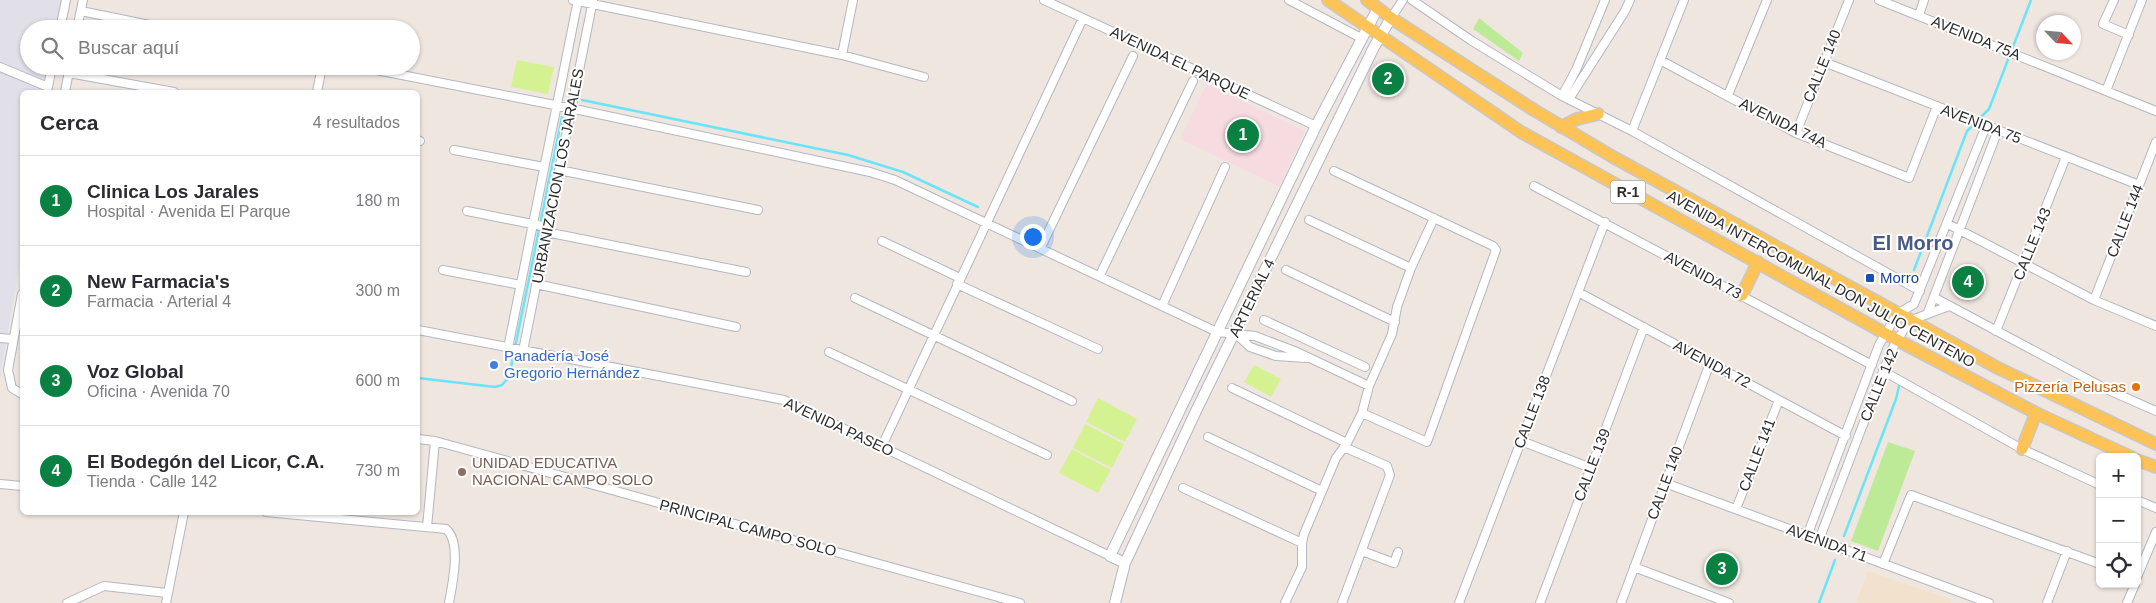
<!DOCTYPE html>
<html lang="es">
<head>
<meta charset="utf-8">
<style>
  body { margin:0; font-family:Arial,sans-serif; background:#f2f2f3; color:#2b2b33 }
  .controls { position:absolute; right:15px; bottom:15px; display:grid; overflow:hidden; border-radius:8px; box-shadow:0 1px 4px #0004 }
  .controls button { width:45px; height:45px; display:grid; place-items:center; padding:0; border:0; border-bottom:1px solid #e1e1e2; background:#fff; color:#2b2b33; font:25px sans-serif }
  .compass { position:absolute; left:2036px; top:15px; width:45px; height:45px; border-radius:50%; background:#fff; box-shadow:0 1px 4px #0004; rotate:116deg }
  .you { position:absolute; left:1032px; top:236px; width:18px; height:18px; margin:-12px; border:4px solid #fff; border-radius:50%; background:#1a73e8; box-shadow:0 0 0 8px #1a73e833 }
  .badge { display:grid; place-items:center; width:32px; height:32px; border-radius:50%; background:#0b8043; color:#fff; font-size:16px; font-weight:700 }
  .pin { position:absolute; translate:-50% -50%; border:2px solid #fff; box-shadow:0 1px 5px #0006 }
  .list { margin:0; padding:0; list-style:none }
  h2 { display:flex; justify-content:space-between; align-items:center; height:65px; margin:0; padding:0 20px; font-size:21px }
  h2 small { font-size:16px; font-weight:400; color:#7c7c81 }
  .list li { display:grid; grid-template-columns:32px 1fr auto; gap:15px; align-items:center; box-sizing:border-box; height:90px; padding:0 20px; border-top:1px solid #e1e1e2 }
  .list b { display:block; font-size:19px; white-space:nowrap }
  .list p { margin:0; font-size:16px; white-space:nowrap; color:#7c7c81 }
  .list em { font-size:16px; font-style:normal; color:#7c7c81 }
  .icon { flex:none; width:28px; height:28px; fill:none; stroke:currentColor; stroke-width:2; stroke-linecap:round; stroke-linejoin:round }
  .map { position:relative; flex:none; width:2156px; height:603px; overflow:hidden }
  .search { position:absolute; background:#fff; box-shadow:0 1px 4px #0004; left:20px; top:20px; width:400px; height:55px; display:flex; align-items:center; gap:12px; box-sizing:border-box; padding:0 18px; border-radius:28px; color:#7c7c81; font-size:19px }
  .panel { position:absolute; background:#fff; box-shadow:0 1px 4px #0004; left:20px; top:90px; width:400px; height:425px; border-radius:8px }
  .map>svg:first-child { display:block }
</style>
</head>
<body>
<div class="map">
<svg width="2156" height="603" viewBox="0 0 2156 603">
  <rect width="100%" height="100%" fill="#efe6df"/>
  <path fill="#e1dfe8" d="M 0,0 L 67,0 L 62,29 L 29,29 L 29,66 L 55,66 L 51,92 L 22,92 L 22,250 L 0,377 Z"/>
  <path fill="#f2e2cd" d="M 1868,571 L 1952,600 L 1951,603 L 1856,603 Z"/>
  <path fill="#f6dce0" d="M 1207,84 L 1305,131 L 1279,186 L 1180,139 Z"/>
  <path fill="#bdea97" d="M 1479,18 L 1523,53 L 1519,61 L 1473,29 Z
    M 1888,442 L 1915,451 L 1878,551 L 1851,541 Z"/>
  <path fill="#d5f292" d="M 517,60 L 554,67 L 548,94 L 511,87 Z
    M 1254,365 L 1281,379 L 1271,397 L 1244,382 Z
    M 1098,398 L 1137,419 L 1125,442 L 1086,422 Z
    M 1085,424 L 1124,444 L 1112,468 L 1073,448 Z
    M 1072,449 L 1111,470 L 1098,493 L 1059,473 Z"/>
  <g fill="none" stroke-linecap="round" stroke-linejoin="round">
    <path stroke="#6ae4f9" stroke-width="2.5" d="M 582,100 L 848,155 L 903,172 L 978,207
      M 1914,270 L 1967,131 L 1989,109 L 2031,0
      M 418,378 L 495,387 L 502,385 L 509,377 L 562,117
      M 1844,536 L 1896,399 L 1899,386
      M 1819,603 L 1835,560"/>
    <defs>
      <path id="street" d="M 573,0 L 842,55 L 924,77
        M 1044,0 L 1316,126
        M 1289,0 L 1361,38
        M 1412,0 L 1472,41 L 1562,96 L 1632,131 L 1920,291
        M 1879,0 L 2156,111
        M 2114,0 L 2103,24 L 2129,35
        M 81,11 L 169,29
        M 1919,15 L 1924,0
        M 1391,18 L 1403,0
        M 60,29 L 66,0
        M 77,29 L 83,0
        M 842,55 L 853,0
        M 1660,60 L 1796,133 L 1909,178 L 1937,106
        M 1824,62 L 2139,185
        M 356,66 L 570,108 L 870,172 L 895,180 L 1217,332 L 1255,336 L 1297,352 L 1369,386
        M 0,67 L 48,87 L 52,66
        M 69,73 L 174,92
        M 2106,91 L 2142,0
        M 65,92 L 70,66
        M 317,92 L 322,66
        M 1728,95 L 1767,0
        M 1562,96 L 1576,70 L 1605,0
        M 1569,99 L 1625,11 L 1630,0
        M 1632,131 L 1684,0
        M 1796,133 L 1849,0
        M 418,140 L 420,141
        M 454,150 L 544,167
        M 559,170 L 758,210
        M 1334,171 L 1493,246 L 1496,250 L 1427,442 L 1362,413
        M 1534,186 L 1872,365
        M 467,211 L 547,227
        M 1309,220 L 1411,268
        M 1948,224 L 2094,300 L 2156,326
        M 546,232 L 746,272
        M 882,241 L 960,278
        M 1041,247 L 1133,56
        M 443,270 L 521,285
        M 1286,270 L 1395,322
        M 1100,275 L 1193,81
        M 536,284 L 736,327
        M 957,284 L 1098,349
        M 1578,292 L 1846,436
        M 22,294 L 8,370 L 12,388 L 22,394
        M 855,298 L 1072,401
        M 1935,298 L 2104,388 L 2156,411
        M 2094,300 L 2156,142
        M 1162,306 L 1225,167
        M 1928,312 L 1998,130
        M 1264,320 L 1365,367
        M 418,330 L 784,400 L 1110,556
        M 1996,331 L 2066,157
        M 1235,333 L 1250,347 L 1276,356 L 1306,358
        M 0,338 L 12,339
        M 508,348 L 578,0
        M 523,351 L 593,0
        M 829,352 L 1047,455
        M 1883,371 L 2022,449 L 2100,485
        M 1232,388 L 1347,443
        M 1208,437 L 1322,491
        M 418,439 L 435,441 L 1020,603
        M 1521,441 L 1591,468
        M 882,446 L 1083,18
        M 1665,483 L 1989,603
        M 0,484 L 22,486
        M 1183,488 L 1302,543
        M 2137,500 L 2156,508
        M 1736,509 L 1779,400
        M 266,512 L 446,529 C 462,542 452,586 449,603
        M 427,527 L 435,441
        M 1807,536 L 1879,345 L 1897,314 L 1914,304 L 1986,126
        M 1819,540 L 1891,351 L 1909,321 L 1949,306
        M 1362,551 L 1394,563 L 1398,552
        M 1883,564 L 1911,495 L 2100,564
        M 1634,567 L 1729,603
        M 2137,577 L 2156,532
        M 67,603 L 104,586 L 167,593
        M 166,603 L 184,512
        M 1285,603 L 1302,567 L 1302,543 L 1304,534 L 1336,458 L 1347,443 L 1362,413 L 1369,386 L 1392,334 L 1397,307 L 1411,268 L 1434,218
        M 1342,603 L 1390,475 L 1387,466 L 1344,447
        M 1459,603 L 1605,222
        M 1540,603 L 1644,327
        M 1621,603 L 1710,363
        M 2047,603 L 2067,551
        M 2127,603 L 2135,584"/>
      <path id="secondary" d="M 1125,563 L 1110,556 L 1316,126 L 1378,8
        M 1115,603 L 1125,563 L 1196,411 L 1374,47 L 1391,18"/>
      <path id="primary" d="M 1328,0 L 1521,132 L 1897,340 L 2036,413 L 2131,457
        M 1367,0 L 1391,18 L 1534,110 L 1613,157 L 1998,368 L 2156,444
        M 1561,127 L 1577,119 L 1598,114
        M 1742,295 L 1758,262
        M 2022,449 L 2036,413
        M 2137,460 L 2156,467"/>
    </defs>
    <use href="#street" stroke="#b3b7c2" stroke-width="10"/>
    <use href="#secondary" stroke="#b3b7c2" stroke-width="12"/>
    <use href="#primary" stroke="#c8c8c8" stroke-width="14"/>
    <use href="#street" stroke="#fff" stroke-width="8"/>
    <use href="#secondary" stroke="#fff" stroke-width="10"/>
    <use href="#primary" stroke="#fdc356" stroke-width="11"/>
  </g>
  <rect fill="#1a4fb4" stroke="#fff" stroke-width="2" x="1865" y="273" width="10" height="10" rx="2.5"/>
  <circle fill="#3f7fe0" stroke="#fff" stroke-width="2" cx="494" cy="365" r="5"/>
  <circle fill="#e8710a" stroke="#fff" stroke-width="2" cx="2136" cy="387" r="5"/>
  <circle fill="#8d6e63" stroke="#fff" stroke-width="2" cx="462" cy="472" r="5"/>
  <g text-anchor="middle" stroke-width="4" stroke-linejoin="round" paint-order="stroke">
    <rect fill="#fff" stroke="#6c6c6c" stroke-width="1" x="1610.5" y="180.5" width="35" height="23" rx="4"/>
    <g font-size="14" font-weight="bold" fill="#2d2d2d">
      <text x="1628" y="197">R-1</text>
    </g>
    <g font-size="15" fill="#2d2d2d" stroke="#fff">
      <text transform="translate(1976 38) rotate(22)" y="5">AVENIDA 75A</text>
      <text transform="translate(1180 63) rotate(25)" y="5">AVENIDA EL PARQUE</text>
      <text transform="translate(1822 66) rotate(-68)" y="5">CALLE 140</text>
      <text transform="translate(1783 123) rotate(26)" y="5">AVENIDA 74A</text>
      <text transform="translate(1981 124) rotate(21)" y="5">AVENIDA 75</text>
      <text transform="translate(558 176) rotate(-79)" y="5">URBANIZACION LOS JARALES</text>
      <text transform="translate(2125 221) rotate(-69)" y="5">CALLE 144</text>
      <text transform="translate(2032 244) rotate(-68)" y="5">CALLE 143</text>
      <text transform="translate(1703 275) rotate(28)" y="5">AVENIDA 73</text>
      <text transform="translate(1821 279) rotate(29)" y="5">AVENIDA INTERCOMUNAL DON JULIO CENTENO</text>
      <text transform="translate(1252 298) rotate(-64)" y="5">ARTERIAL 4</text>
      <text transform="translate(1712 364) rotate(28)" y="5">AVENIDA 72</text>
      <text transform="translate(1879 385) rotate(-68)" y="5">CALLE 142</text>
      <text transform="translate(1532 412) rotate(-69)" y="5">CALLE 138</text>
      <text transform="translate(839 427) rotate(25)" y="5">AVENIDA PASEO</text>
      <text transform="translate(1757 455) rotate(-69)" y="5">CALLE 141</text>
      <text transform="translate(1592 465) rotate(-69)" y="5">CALLE 139</text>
      <text transform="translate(1665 483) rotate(-70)" y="5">CALLE 140</text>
      <text transform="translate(748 528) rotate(15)" y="5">PRINCIPAL CAMPO SOLO</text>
      <text transform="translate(1827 543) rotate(20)" y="5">AVENIDA 71</text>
    </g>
    <g font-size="15" fill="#164399" stroke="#fff" text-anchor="start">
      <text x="1880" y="283">Morro</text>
    </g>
    <g font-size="15" fill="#366cbe" stroke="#fff" text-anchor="start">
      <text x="504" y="361">Panadería José<tspan x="504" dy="17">Gregorio Hernández</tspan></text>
    </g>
    <g font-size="15" fill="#c56008" stroke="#fff" text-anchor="end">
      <text x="2126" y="392">Pizzería Pelusas</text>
    </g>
    <g font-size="15" fill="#785e54" stroke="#fff" text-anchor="start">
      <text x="472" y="468">UNIDAD EDUCATIVA<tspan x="472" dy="17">NACIONAL CAMPO SOLO</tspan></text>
    </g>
    <g font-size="20" font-weight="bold" fill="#495a83" stroke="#fff">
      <text x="1913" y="250">El Morro</text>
    </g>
  </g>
</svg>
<div class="controls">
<button>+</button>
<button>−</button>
<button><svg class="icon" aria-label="locate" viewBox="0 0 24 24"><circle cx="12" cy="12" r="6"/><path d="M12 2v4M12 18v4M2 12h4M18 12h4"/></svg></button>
</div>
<svg class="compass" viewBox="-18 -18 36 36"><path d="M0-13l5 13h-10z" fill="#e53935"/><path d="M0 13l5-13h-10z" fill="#7c7c81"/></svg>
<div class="you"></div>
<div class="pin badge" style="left:1243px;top:135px">1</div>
<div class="pin badge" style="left:1388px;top:79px">2</div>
<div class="pin badge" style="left:1722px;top:569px">3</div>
<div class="pin badge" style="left:1968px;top:282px">4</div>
<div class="search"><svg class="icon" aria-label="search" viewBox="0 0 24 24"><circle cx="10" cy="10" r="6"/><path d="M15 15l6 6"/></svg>Buscar aquí</div>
<section class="panel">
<h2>Cerca<small>4 resultados</small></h2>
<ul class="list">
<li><span class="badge">1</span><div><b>Clinica Los Jarales</b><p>Hospital · Avenida El Parque</p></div><em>180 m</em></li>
<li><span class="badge">2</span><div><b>New Farmacia's</b><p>Farmacia · Arterial 4</p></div><em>300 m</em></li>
<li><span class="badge">3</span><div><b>Voz Global</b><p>Oficina · Avenida 70</p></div><em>600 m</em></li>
<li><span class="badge">4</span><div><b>El Bodegón del Licor, C.A.</b><p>Tienda · Calle 142</p></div><em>730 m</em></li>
</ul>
</section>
</div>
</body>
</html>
